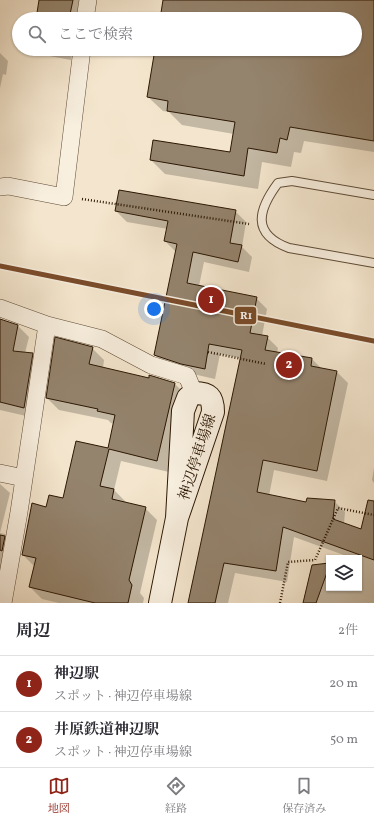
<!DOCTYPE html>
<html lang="ja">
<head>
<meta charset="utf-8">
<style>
  body { margin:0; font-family:Vollkorn,"Noto Serif JP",serif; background:#f2f2f3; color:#2b2b33 }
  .controls { position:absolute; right:12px; bottom:12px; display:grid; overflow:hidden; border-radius:0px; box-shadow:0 1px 3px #0004 }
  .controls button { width:36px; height:36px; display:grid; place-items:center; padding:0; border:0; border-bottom:1px solid #e1e1e2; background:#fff; color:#2b2b33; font:20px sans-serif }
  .you { position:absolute; left:154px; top:309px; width:14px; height:14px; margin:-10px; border:3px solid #fff; border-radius:50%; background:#1a73e8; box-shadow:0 0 0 6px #1a73e833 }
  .badge { display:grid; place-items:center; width:26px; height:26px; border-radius:50%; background:#8f2418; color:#fff; font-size:13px; font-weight:700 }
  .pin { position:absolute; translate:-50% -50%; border:2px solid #fff; box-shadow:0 1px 4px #0006 }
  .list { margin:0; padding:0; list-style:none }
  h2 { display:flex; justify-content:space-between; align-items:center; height:52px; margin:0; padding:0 16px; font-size:17px }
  h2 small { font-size:13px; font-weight:400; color:#7c7c81 }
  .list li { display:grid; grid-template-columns:26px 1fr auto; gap:12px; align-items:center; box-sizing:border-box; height:56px; padding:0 16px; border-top:1px solid #e1e1e2 }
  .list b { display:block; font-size:15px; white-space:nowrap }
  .list p { margin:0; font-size:13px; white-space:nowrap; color:#7c7c81 }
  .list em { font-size:13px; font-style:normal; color:#7c7c81 }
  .icon { flex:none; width:22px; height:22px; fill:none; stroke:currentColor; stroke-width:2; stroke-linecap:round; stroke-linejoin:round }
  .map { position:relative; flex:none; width:374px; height:603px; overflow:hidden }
  .search { position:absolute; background:#fff; box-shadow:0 1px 3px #0004; left:12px; right:12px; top:12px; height:44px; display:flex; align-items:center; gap:10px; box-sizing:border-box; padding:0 14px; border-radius:22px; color:#7c7c81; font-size:15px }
  .sheet { height:164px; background:#fff }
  nav { display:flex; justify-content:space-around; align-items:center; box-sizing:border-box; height:56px; border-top:1px solid #e1e1e2; background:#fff; font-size:11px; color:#7c7c81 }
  nav a { display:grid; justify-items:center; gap:2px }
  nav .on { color:#8f2418 }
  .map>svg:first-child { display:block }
</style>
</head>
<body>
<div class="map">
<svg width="374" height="603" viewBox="0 0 374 603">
  <rect width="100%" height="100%" fill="#f4e6ce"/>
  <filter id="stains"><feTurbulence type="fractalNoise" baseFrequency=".005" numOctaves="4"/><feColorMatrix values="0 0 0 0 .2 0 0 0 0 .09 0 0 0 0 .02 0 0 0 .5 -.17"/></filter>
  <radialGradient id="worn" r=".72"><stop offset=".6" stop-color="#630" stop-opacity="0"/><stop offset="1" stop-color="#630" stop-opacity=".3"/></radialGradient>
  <path fill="#0003" d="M 40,0 L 80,0 L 83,19 L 37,19 Z
    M 164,0 L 374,0 L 374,152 L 304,141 L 301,153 L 294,152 L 291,167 L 262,162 L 258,189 L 165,174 L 151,160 L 230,153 L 234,134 L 182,125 L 169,112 L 163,111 L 148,97 L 156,49 L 355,49 L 355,19 L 161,19 Z
    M 38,49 L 73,49 L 71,60 L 44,55 Z
    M 0,53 L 8,61 L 6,75 L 3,74 L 0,88 Z
    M 116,211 L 235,211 L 246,222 L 242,247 L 252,257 L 249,272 L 204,262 L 199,286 L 256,298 L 267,309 L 262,336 L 267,337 L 278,348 L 277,353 L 312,359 L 322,369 L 337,372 L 348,383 L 327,481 L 274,470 L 269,496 L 306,504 L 334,501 L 345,512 L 344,524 L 362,531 L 374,519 L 374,603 L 304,603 L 329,564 L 329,588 L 359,588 L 359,558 L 352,558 L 294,537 L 287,582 L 235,573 L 228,603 L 189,603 L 241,358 L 220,354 L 215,379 L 193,374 L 166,366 L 155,355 L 176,252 L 165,241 L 168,229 L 127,222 Z
    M 0,319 L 18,326 L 29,337 L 25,353 L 32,354 L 43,365 L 35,418 L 0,410 Z
    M 92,348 L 104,360 L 103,368 L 150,379 L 150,376 L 175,384 L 187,396 L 169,472 L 121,461 L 114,490 L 126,502 L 125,503 L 145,508 L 157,520 L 140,593 L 144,598 L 143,603 L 59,603 L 42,599 L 30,587 L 35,567 L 23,555 L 47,508 L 64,499 L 108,450 L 114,424 L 111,423 L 108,420 L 59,410 L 47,398 Z
    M 374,468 L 374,483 L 372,480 Z
    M 0,484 L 10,493 L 0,533 L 5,534 L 13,542 L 0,585 Z"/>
  <path fill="#94836d" stroke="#2c1703" d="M 39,0 L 73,0 L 69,19 L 36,19 Z
    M 163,0 L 374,0 L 374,141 L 290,127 L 287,140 L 280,138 L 277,153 L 248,148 L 244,176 L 150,160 L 153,140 L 230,152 L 235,122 L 167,111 L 168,101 L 147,97 L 155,49 L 355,49 L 355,19 L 160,19 Z
    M 119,190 L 236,210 L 230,243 L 242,245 L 238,262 L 193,252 L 187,283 L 257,297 L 250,333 L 268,336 L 265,350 L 312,358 L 311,366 L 337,371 L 317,471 L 263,460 L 257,492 L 306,502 L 307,498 L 335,500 L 333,519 L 361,529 L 368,500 L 374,501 L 374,560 L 283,527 L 276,571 L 224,563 L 215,603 L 188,603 L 242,350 L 209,344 L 205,369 L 181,364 L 154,355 L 177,244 L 164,241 L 168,221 L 115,211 Z
    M 0,319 L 18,325 L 13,351 L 33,353 L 24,408 L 0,402 Z
    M 55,337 L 93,347 L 89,364 L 149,378 L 149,375 L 175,383 L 157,461 L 109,449 L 100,486 L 114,489 L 112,499 L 146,507 L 129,580 L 132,585 L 128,603 L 95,603 L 29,587 L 36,558 L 22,555 L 32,503 L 46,507 L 49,495 L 63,498 L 76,441 L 108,448 L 115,415 L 97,411 L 98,409 L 46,398 Z
    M 0,535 L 5,536 L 2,551 L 0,550 Z
    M 329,563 L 329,567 L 316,603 L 303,603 L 312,565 Z"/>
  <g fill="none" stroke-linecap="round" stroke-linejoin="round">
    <defs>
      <path id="service" d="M 374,195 L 292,181 L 278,183 C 258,210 251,234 289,248 L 374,263"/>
      <path id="minor" d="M 85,19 L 88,0
        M 0,187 L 8,186 L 64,197 L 82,49
        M 0,308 L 47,325 L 102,339 L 151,365 L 187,376 L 194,393
        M 0,473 L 24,478
        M 3,603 L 19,512 L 47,325"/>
      <path id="secondary" d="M 160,603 L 177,518 L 213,412 C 213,397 209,393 194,393 L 188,398 L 183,411 L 177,518"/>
    </defs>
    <use href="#service" stroke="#5e4b36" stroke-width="10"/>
    <use href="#minor" stroke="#5e4b36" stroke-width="18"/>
    <use href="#secondary" stroke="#2c1703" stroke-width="24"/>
    <path stroke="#2c1703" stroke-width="2.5" stroke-dasharray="1 2" stroke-linecap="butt" d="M 82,199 L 249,224
      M 208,352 L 266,364
      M 280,603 L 288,562 L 315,560 L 338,508 L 374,515"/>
    <use href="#service" stroke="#f8efdf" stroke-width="8"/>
    <use href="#minor" stroke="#f8efdf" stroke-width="17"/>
    <use href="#secondary" stroke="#f8efdf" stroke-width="22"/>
    <defs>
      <path id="rail-1" d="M 0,266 L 374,341"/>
    </defs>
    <use href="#rail-1" stroke="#f8efdf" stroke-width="8"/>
    <use href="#rail-1" stroke="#7a4b2a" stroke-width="5"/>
  </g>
  <g text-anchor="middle" stroke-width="3" stroke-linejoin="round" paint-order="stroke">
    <g font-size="15" fill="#2c1703" stroke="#f8efdf">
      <text transform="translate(197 457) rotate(-72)" y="5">神辺停車場線</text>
    </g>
  </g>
  <rect stroke="#f8efdf" stroke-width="1.5" x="234" y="306" width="23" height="19" rx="4" fill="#7a4b2a"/>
  <g font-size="11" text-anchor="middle" font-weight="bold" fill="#fff">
    <text x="246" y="319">R1</text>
  </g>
  <rect width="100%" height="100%" filter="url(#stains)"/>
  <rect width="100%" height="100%" fill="url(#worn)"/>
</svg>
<div class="controls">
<button><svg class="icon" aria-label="layers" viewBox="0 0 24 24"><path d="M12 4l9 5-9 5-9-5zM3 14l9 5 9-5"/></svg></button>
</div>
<div class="you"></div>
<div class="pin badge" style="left:211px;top:300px">1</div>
<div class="pin badge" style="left:289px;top:365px">2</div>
<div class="search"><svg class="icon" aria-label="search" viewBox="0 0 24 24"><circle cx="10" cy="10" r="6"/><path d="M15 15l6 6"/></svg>ここで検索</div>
</div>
<section class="sheet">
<h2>周辺<small>2件</small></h2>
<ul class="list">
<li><span class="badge">1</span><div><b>神辺駅</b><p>スポット · 神辺停車場線</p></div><em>20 m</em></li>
<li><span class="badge">2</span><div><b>井原鉄道神辺駅</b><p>スポット · 神辺停車場線</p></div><em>50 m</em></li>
</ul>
</section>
<nav>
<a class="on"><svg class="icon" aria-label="map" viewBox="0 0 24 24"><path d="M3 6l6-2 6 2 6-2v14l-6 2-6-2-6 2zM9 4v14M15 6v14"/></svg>地図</a>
<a><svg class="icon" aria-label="directions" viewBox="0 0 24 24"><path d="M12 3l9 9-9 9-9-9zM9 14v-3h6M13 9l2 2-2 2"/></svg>経路</a>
<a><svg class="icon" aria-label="saved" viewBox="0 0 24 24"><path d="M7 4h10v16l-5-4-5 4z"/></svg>保存済み</a>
</nav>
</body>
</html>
